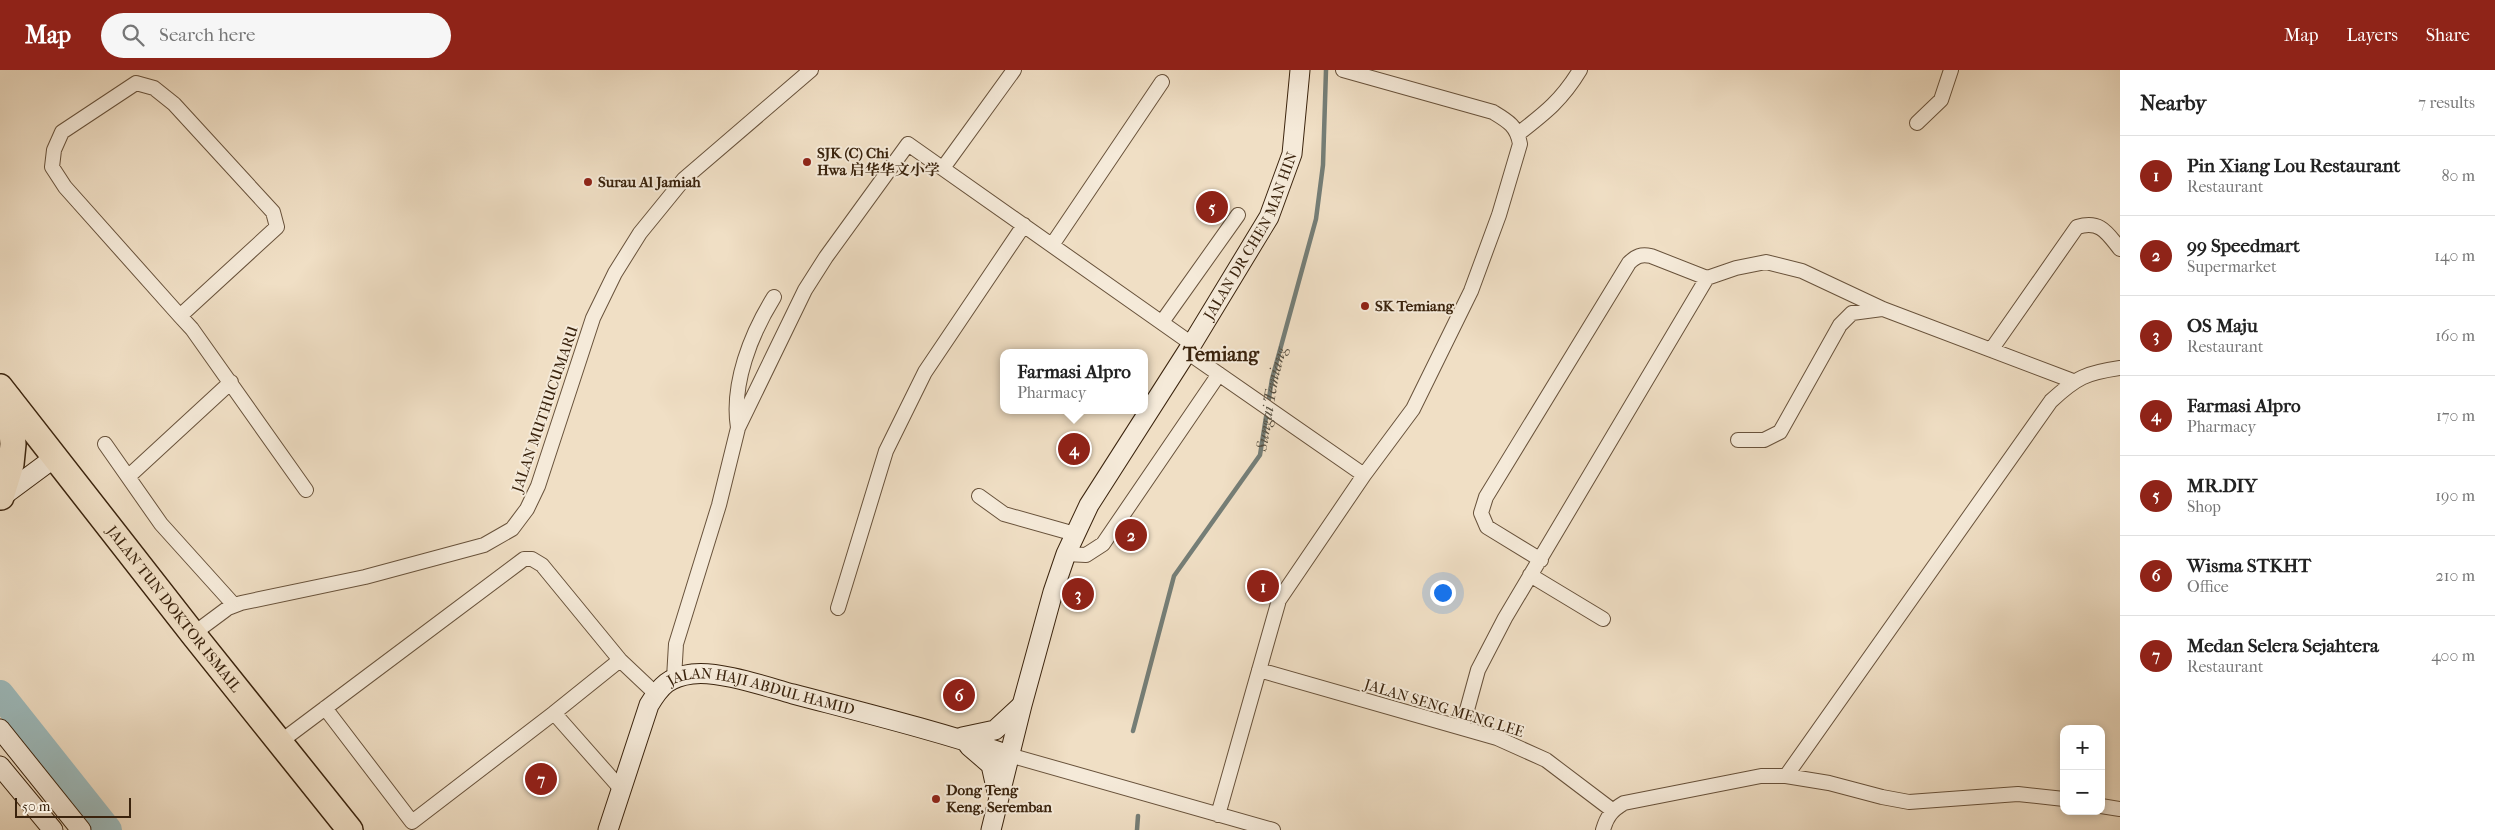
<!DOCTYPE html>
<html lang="en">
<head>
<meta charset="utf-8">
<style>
  body { margin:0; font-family:"IM FELL French Canon","Noto Serif SC",serif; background:#f6f6f6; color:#222 }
  .controls { position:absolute; right:15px; bottom:15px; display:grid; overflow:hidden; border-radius:10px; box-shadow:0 2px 8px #0003 }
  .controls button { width:45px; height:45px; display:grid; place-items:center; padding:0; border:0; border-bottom:1px solid #e0e0e0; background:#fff; color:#222; font:25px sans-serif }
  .scale { position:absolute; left:15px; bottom:12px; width:116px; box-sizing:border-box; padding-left:5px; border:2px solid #3a230d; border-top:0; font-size:14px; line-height:18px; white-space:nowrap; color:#3a230d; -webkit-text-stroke:4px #f5ead9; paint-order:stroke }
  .you { position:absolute; left:1442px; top:522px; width:18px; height:18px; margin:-12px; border:4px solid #fff; border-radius:50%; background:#1a73e8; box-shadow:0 0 0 8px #1a73e833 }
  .badge { display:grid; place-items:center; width:32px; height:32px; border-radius:50%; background:#8f2418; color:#fff; font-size:16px; font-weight:700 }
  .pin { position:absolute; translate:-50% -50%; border:2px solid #fff; box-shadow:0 1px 5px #0006 }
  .popup { position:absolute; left:1000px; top:279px; width:148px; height:65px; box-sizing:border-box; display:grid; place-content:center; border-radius:10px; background:#fff; filter:drop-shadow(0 1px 4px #0005); font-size:16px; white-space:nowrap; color:#767676 }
  .popup b { font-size:19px; color:#222 }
  .popup::after { content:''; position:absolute; left:50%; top:100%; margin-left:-10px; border:10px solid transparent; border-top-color:#fff }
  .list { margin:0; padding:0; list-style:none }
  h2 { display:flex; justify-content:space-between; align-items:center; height:65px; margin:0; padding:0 20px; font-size:21px }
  h2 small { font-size:16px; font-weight:400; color:#767676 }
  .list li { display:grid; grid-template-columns:32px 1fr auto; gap:15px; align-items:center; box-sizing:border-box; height:80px; padding:0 20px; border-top:1px solid #e0e0e0 }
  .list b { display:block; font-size:19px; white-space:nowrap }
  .list p { margin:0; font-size:16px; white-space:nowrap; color:#767676 }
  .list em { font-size:16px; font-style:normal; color:#767676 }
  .icon { flex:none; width:28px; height:28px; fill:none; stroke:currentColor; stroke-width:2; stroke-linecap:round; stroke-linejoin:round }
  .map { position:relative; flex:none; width:2120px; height:760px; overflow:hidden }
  header { display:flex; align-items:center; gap:30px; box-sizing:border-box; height:70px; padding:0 25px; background:#8f2418; color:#fff }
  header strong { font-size:24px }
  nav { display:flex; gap:28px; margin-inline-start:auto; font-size:18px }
  .search { width:350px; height:45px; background:#f6f6f6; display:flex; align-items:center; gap:12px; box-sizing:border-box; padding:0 18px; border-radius:28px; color:#767676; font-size:19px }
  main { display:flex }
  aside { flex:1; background:#fff }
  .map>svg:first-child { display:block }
</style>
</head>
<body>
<header>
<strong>Map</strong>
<div class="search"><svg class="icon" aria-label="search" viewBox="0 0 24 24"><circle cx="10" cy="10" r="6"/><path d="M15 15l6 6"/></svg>Search here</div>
<nav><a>Map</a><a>Layers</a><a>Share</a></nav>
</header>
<main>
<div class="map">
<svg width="2120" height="760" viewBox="0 0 2120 760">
  <rect width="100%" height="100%" fill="#f0dfc5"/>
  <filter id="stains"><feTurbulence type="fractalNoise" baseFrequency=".004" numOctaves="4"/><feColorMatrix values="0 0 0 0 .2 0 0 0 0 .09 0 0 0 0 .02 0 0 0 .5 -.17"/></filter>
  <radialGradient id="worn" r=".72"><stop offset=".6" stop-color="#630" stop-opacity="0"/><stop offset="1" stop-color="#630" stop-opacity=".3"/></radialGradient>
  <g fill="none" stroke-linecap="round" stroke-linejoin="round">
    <g stroke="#757e77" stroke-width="4.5">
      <path id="s1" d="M 1133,661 L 1174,506 L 1260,385 L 1272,309 L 1316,149 L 1323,95 L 1326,0"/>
      <path d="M 1137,760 L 1138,746"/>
    </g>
    <path stroke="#9dbbbd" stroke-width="28" d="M 0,624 L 108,760"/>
    <defs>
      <path id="street" d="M 1917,53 L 1941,30 L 1951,0
        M 1518,64 C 1545,43 1562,30 1580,0
        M 943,98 L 1014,0
        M 1052,175 L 1162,12
        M 180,246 L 277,157 L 273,142 L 174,34 L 154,18 L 136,13 L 62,62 L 54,80 L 52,97 L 65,117 L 180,246 L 192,259 L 306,420
        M 1162,252 L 1238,145
        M 1991,280 L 2077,157 C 2101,150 2107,163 2120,179
        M 1187,282 L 1364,405
        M 738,358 C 731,314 751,264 774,227
        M 1738,370 L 1764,370 L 1780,362 L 1840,255 L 1852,243 L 1882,239
        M 105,374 L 161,454 L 234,535
        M 129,406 L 231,312
        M 979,426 L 1004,444 L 1075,464
        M 1066,484 L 1086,485 L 1103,474 L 1219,304
        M 1541,490 L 1487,457 L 1481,443 L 1486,427 L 1629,193 C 1636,186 1641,184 1651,186 L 1707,208
        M 1530,505 L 1603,549
        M 838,538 L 886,381 L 925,302 L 1024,155
        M 193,564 L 228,538 L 241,533 L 365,507 L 484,475 L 512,459 L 527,439 L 538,416 L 593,248 L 615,203 L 640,163 L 684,109 L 811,0
        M 1259,600 L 1497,668 L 1546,690 L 1612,740
        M 674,608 L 676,574 L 719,435 L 738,358 L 805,220 L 826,187 L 908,74 L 1192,274
        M 325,638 L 412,752 L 554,643 L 622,720
        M 554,643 L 620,590
        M 1462,658 L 1478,600 L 1505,548 L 1707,208 L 1736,198 L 1766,192 L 1802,201 L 1883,239 L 2073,311
        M 280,672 L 524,489 L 532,489 L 542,495 L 620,590 L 656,624
        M 1009,685 L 1273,760
        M 1786,706 L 2051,331 C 2077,307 2086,303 2120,298
        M 2101,736 L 2120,739
        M 1218,745 L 1279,530 L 1364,405 L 1413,339 L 1471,221 L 1499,145 L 1520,74 C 1517,56 1508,51 1493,42 L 1343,0
        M 1603,760 C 1607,746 1612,740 1624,733 L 1761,706 L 1786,706 L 1829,713 L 1882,727 L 1909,732 L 2018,724 L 2064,729"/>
      <g id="secondary">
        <path d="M 0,428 L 54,388"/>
        <path d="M 0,659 L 81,760"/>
        <path d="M 962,667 L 995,660 L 1021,636"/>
        <path d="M 969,676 L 991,695 L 997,722"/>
        <path d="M 0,696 L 53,760"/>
        <path id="s2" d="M 608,760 L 649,635 C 661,615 669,607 692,604 C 718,600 767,617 793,624 C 865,643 938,661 1009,685"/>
        <path id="s3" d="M 991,760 L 1022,635 L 1053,522 L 1066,484 L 1089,435 L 1192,274 L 1269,147 L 1292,84 L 1300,0"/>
      </g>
      <g id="highway">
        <path id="s4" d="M 0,317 L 193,564 L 350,760"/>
        <path d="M 1,427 L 11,394 L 13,374 L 9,329"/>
      </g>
    </defs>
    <use href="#street" stroke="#68523b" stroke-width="16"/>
    <use href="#secondary" stroke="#3a230d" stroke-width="21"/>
    <use href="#highway" stroke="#3a230d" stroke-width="28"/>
    <use href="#street" stroke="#f5ead9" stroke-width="14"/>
    <use href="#secondary" stroke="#f5ead9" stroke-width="19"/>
    <use href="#highway" stroke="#f0dfc5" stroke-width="25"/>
  </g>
  <g fill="#8f2418" stroke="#f5ead9" stroke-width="2">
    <circle cx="807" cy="92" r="5"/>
    <circle cx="588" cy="112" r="5"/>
    <circle cx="1365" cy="236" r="5"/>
    <circle cx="936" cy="729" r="5"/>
  </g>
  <g text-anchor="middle" stroke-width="4" stroke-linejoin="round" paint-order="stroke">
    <g font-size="15" font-weight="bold" fill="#3a230d" stroke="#f5ead9" text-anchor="start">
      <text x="817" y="88">SJK (C) Chi<tspan x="817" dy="17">Hwa 启华华文小学</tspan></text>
      <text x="598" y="117">Surau Al Jamiah</text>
      <text x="1375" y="241">SK Temiang</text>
      <text x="946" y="725">Dong Teng<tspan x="946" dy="17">Keng, Seremban</tspan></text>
    </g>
    <g font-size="15" fill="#3a230d" stroke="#f5ead9">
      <text dy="5" stroke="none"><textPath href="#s3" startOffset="655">JALAN DR CHEN MAN HIN</textPath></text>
      <text transform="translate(545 339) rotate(-71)" y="5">JALAN MUTHUCUMARU</text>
      <text dy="5" stroke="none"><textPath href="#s4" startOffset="282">JALAN TUN DOKTOR ISMAIL</textPath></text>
      <text dy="5" stroke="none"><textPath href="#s2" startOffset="258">JALAN HAJI ABDUL HAMID</textPath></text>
      <text transform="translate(1444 638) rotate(17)" y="5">JALAN SENG MENG LEE</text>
    </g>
    <g font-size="16" font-style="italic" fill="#585142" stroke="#f5ead9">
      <text dy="6" stroke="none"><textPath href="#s1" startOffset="366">Sungai Temiang</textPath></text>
    </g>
    <g font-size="20" font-weight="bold" fill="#3a230d" stroke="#f5ead9">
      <text x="1221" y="291">Temiang</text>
    </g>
  </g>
  <rect width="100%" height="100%" filter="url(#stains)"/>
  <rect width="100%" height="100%" fill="url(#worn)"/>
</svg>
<div class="controls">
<button>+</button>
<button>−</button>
</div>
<div class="scale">50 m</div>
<div class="you"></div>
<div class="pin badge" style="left:1263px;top:516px">1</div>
<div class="pin badge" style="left:1131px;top:465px">2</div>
<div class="pin badge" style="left:1078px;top:524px">3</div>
<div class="pin badge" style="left:1074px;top:379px">4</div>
<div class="popup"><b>Farmasi Alpro</b>Pharmacy</div>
<div class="pin badge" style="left:1212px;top:137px">5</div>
<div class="pin badge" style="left:959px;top:625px">6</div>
<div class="pin badge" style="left:541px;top:709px">7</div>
</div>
<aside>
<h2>Nearby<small>7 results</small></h2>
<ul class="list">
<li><span class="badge">1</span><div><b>Pin Xiang Lou Restaurant</b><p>Restaurant</p></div><em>80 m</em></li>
<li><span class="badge">2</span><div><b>99 Speedmart</b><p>Supermarket</p></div><em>140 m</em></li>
<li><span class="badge">3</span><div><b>OS Maju</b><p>Restaurant</p></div><em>160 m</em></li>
<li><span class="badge">4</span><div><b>Farmasi Alpro</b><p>Pharmacy</p></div><em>170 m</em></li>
<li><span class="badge">5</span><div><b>MR.DIY</b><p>Shop</p></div><em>190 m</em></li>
<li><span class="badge">6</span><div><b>Wisma STKHT</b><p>Office</p></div><em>210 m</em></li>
<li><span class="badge">7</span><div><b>Medan Selera Sejahtera</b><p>Restaurant</p></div><em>400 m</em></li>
</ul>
</aside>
</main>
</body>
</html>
